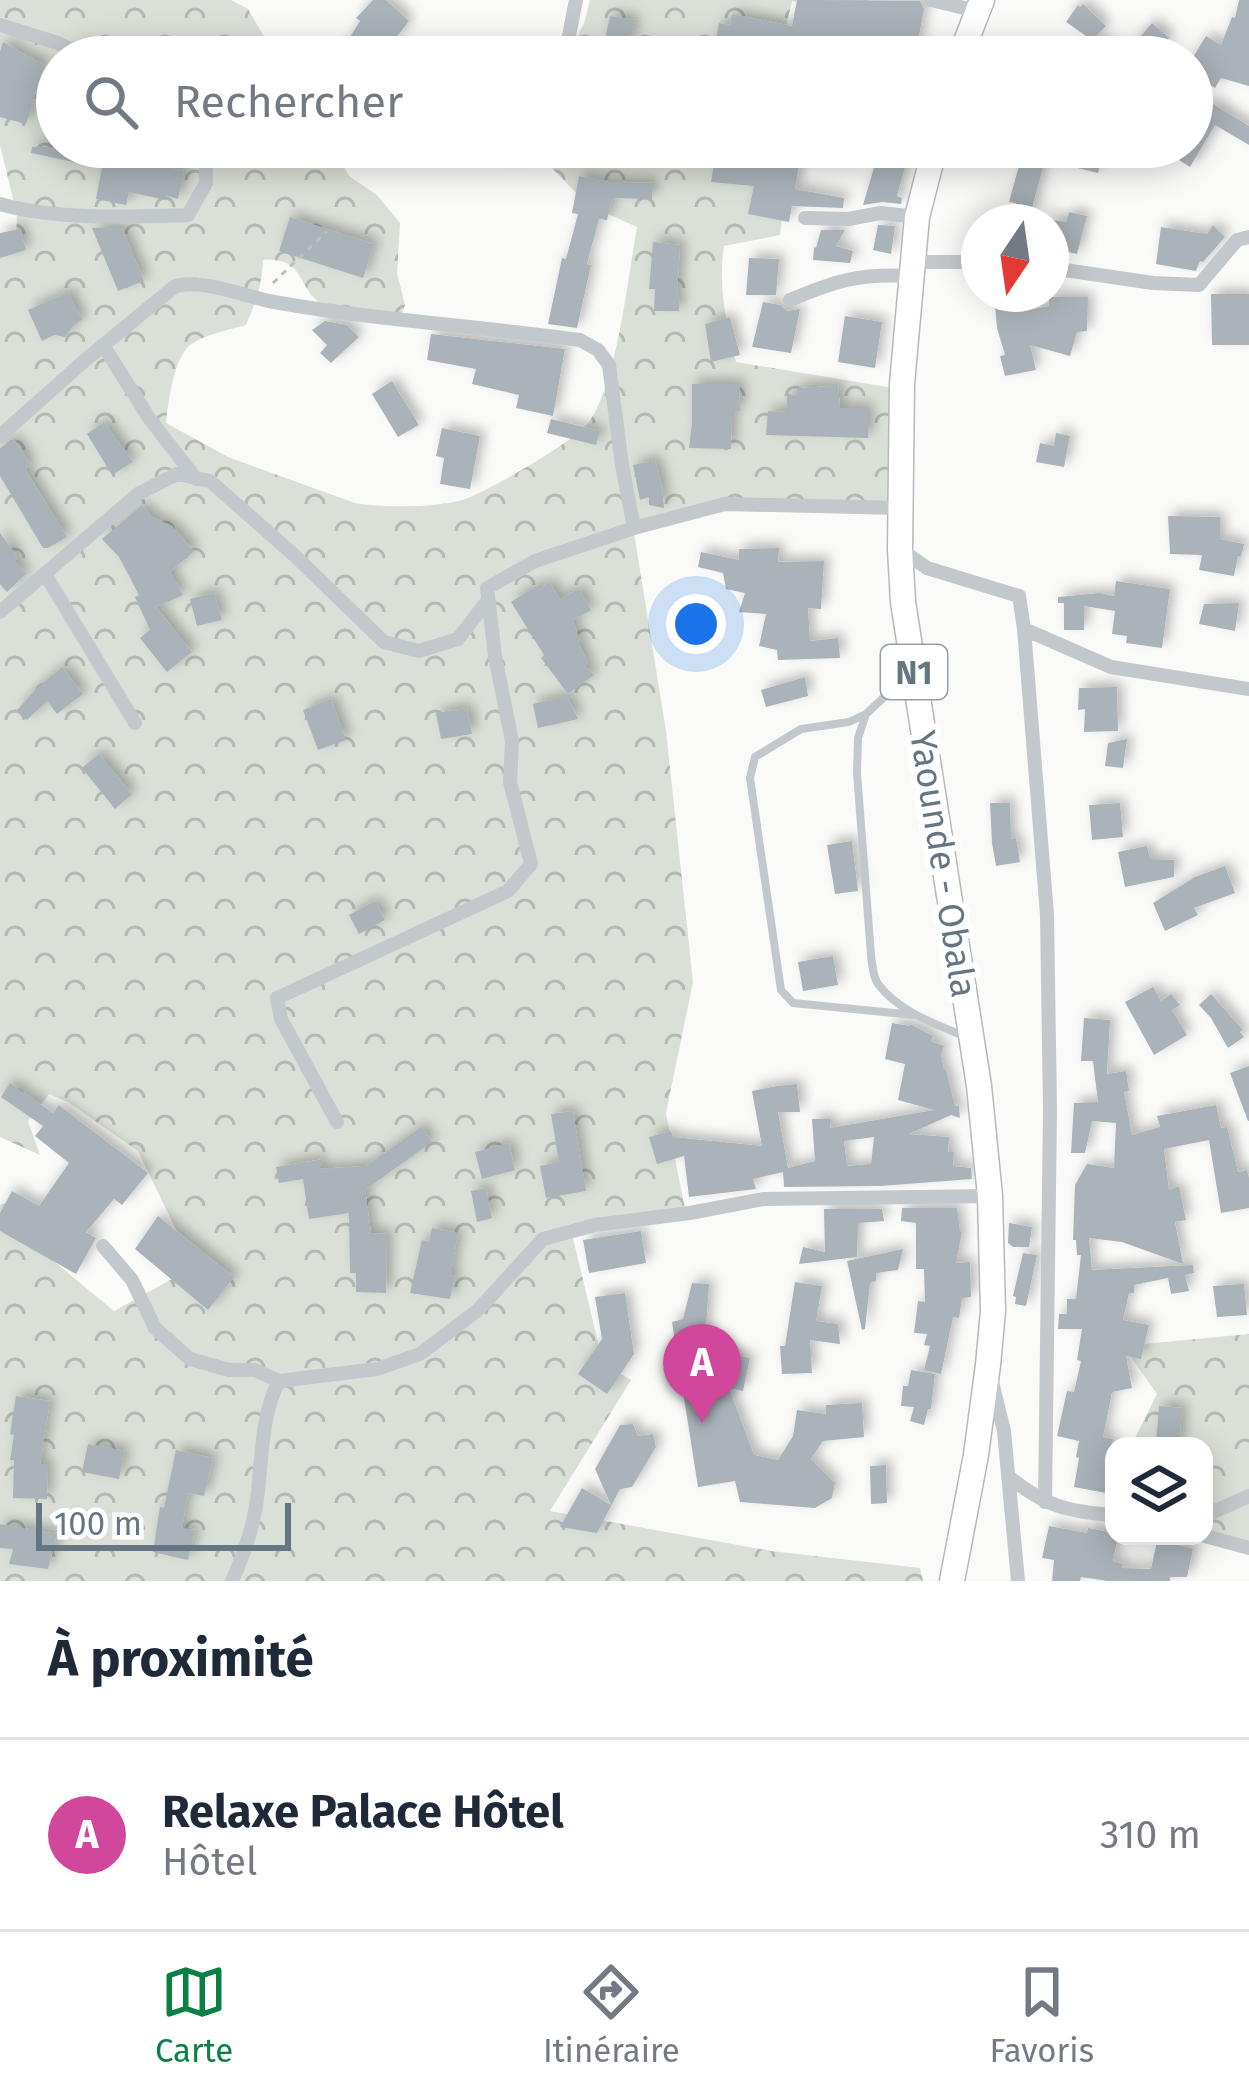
<!DOCTYPE html>
<html lang="fr">
<head>
<meta charset="utf-8">
<style>
  body { margin:0; font-family:"Fira Sans",sans-serif; background:#f6f6f7; color:#1f2937 }
  .controls { position:absolute; right:36px; bottom:36px; display:grid; overflow:hidden; border-radius:24px; box-shadow:0 6px 30px #0003 }
  .controls button { width:108px; height:108px; display:grid; place-items:center; padding:0; border:0; border-bottom:3px solid #e0e1e3; background:#fff; color:#1f2937; font:60px sans-serif }
  .compass { position:absolute; left:961px; top:204px; width:108px; height:108px; border-radius:50%; background:#fff; box-shadow:0 6px 30px #0003; rotate:193deg }
  .scale { position:absolute; left:36px; bottom:30px; width:255px; box-sizing:border-box; padding-left:12px; border:6px solid #657683; border-top:0; font-size:33px; line-height:42px; white-space:nowrap; color:#657683; -webkit-text-stroke:9px #fff; paint-order:stroke }
  .you { position:absolute; left:696px; top:624px; width:42px; height:42px; margin:-30px; border:9px solid #fff; border-radius:50%; background:#1a73e8; box-shadow:0 0 0 18px #1a73e833 }
  .badge { display:grid; place-items:center; width:78px; height:78px; border-radius:50%; background:#0b8043; color:#fff; font-size:39px; font-weight:700 }
  .pin { position:absolute; translate:-50% -99px; filter:drop-shadow(0 3px 6px #0008) }
  .pin::after { content:''; position:absolute; top:63px; width:42px; height:36px; background:inherit; clip-path:polygon(0 0,100% 0,50% 100%) }
  .list { margin:0; padding:0; list-style:none }
  h2 { display:flex; justify-content:space-between; align-items:center; height:156px; margin:0; padding:0 48px; font-size:51px }
  h2 small { font-size:39px; font-weight:400; color:#747a83 }
  .list li { display:grid; grid-template-columns:78px 1fr auto; gap:36px; align-items:center; box-sizing:border-box; height:192px; padding:0 48px; border-top:3px solid #e0e1e3 }
  .list b { display:block; font-size:45px; white-space:nowrap }
  .list p { margin:0; font-size:39px; white-space:nowrap; color:#747a83 }
  .list em { font-size:39px; font-style:normal; color:#747a83 }
  .icon { flex:none; width:66px; height:66px; fill:none; stroke:currentColor; stroke-width:2; stroke-linecap:round; stroke-linejoin:round }
  .map { position:relative; flex:none; width:1249px; height:1581px; overflow:hidden }
  .search { position:absolute; background:#fff; box-shadow:0 6px 30px #0003; left:36px; right:36px; top:36px; height:132px; display:flex; align-items:center; gap:30px; box-sizing:border-box; padding:0 42px; border-radius:66px; color:#747a83; font-size:45px }
  .sheet { height:348px; background:#fff }
  nav { display:flex; justify-content:space-around; align-items:center; box-sizing:border-box; height:168px; border-top:3px solid #e0e1e3; background:#fff; font-size:33px; color:#747a83 }
  nav a { display:grid; justify-items:center; gap:6px }
  nav .on { color:#0b8043 }
  .map>svg:first-child { display:block }
</style>
</head>
<body>
<div class="map">
<svg width="1249" height="1581" viewBox="0 0 1249 1581">
  <defs>
    <pattern id="forest-crowns" width="20" height="18" patternUnits="userSpaceOnUse" patternTransform="scale(3)"><rect width="20" height="18" fill="#dadfd7"/><path d="M2 6a3 3 0 1 1 6 0M12 15a3 3 0 1 1 6 0" fill="none" stroke="#b4b9b4"/></pattern>
    <filter id="shadow"><feDropShadow dx="5.5" dy="-5.5" stdDeviation="6" flood-color="#0004"/></filter>
  </defs>
  <rect width="100%" height="100%" fill="#fafaf8"/>
  <path fill="url(#forest-crowns)" d="M 0,0 L 231,0 L 248,9 L 276,57 L 57,57 L 57,147 L 333,147 L 349,176 L 377,195 L 400,223 L 397,273 L 405,305 L 399,321 C 377,317 351,315 330,308 C 294,295 311,257 263,260 C 262,284 256,302 246,325 C 229,330 202,335 189,346 C 174,359 168,403 166,423 L 228,457 L 355,503 C 380,508 441,508 465,499 C 488,491 576,441 589,422 C 617,384 628,276 637,227 L 588,205 L 551,167 L 518,147 L 733,147 L 789,158 L 780,235 L 724,246 C 718,287 726,322 736,362 L 905,390 L 899,501 L 725,504 L 634,533 L 666,731 L 693,982 L 666,1113 L 685,1209 L 571,1230 L 603,1363 L 631,1380 L 550,1511 L 771,1551 L 920,1568 L 923,1581 L 0,1581 L 0,1205 L 13,1201 L 11,1226 L 114,1311 L 194,1267 L 138,1151 L 68,1102 L 49,1094 L 28,1121 L 40,1155 L 0,1137 L 0,256 L 16,240 L 17,215 L 0,145 Z
    M 590,0 L 869,0 L 868,12 L 792,1 L 784,37 L 714,57 L 565,57 L 584,24 Z
    M 1249,1334 L 1249,1546 L 1204,1533 L 1204,1446 L 1131,1446 L 1157,1394 L 1123,1346 Z"/>
  <path fill="#aab3b9" fill-rule="evenodd" filter="url(#shadow)" d="M 373,0 L 386,0 L 409,21 L 392,43 L 384,41 L 374,57 L 353,57 L 342,50 L 360,21 L 356,18 Z
    M 797,0 L 920,1 L 924,9 L 915,57 L 713,57 L 719,23 L 730,25 L 732,14 L 792,26 Z
    M 1239,0 L 1249,0 L 1249,86 L 1221,78 L 1215,88 L 1192,73 L 1192,59 L 1206,36 L 1221,45 L 1232,17 L 1235,18 Z
    M 1083,4 L 1106,26 L 1093,39 L 1125,54 L 1152,23 L 1169,38 L 1152,57 L 1080,57 L 1089,38 L 1066,22 L 1078,5 L 1080,7 Z
    M 610,16 L 635,20 L 629,45 L 605,40 Z
    M 3,42 L 44,65 L 26,124 L 0,117 L 0,52 Z
    M 1210,102 L 1249,126 L 1249,145 L 1215,125 L 1190,167 L 1176,158 L 1183,147 L 1192,147 L 1192,108 L 1202,114 Z
    M 32,147 L 138,147 L 136,160 L 184,171 L 178,199 L 167,196 L 166,200 L 129,192 L 126,205 L 96,199 L 102,168 L 31,153 Z
    M 459,147 L 520,147 L 516,165 L 459,154 Z
    M 717,147 L 852,147 L 850,165 L 799,165 L 795,189 L 844,198 L 843,208 L 792,206 L 789,222 L 748,214 L 754,186 L 711,182 Z
    M 880,147 L 909,153 L 897,196 L 902,198 L 901,204 L 882,202 L 863,205 Z
    M 1015,147 L 1104,147 L 1098,173 L 1045,160 L 1030,215 L 1014,212 L 1016,203 L 1009,202 L 1020,162 L 1016,160 L 1019,153 L 1014,152 Z
    M 579,176 L 608,182 L 653,183 L 652,199 L 612,198 L 607,220 L 599,219 L 587,264 L 591,265 L 577,328 L 548,324 L 562,258 L 566,259 L 578,214 L 572,213 Z
    M 1069,212 L 1087,216 L 1077,254 L 1051,248 L 1051,220 L 1066,222 Z
    M 290,217 L 374,244 L 363,278 L 279,251 Z
    M 878,225 L 895,226 L 891,254 L 873,250 Z
    M 1213,225 L 1225,237 L 1203,262 L 1200,261 L 1196,271 L 1156,264 L 1161,227 L 1207,234 Z
    M 92,228 L 122,228 L 144,281 L 118,291 Z
    M 20,229 L 26,250 L 0,258 L 0,233 Z
    M 821,230 L 845,230 L 836,246 L 853,251 L 850,263 L 813,260 L 814,247 L 816,248 Z
    M 653,242 L 680,245 L 677,294 L 679,294 L 679,311 L 654,311 L 655,289 L 649,289 Z
    M 749,258 L 779,259 L 776,295 L 746,295 Z
    M 68,292 L 82,320 L 74,325 L 65,337 L 54,335 L 42,341 L 28,310 Z
    M 994,294 L 1017,294 L 1019,312 L 1049,306 L 1049,297 L 1088,297 L 1087,331 L 1077,332 L 1070,356 L 1030,345 L 1036,370 L 1005,376 L 1000,356 L 1005,355 L 997,328 Z
    M 1211,294 L 1249,294 L 1249,345 L 1212,345 Z
    M 763,302 L 780,305 L 787,311 L 800,309 L 791,353 L 752,347 Z
    M 845,316 L 882,322 L 875,368 L 838,362 Z
    M 730,317 L 740,355 L 711,362 L 705,324 Z
    M 325,321 L 347,325 L 359,337 L 331,363 L 320,353 L 327,345 L 312,330 Z
    M 431,334 L 565,349 L 553,416 L 516,408 L 519,395 L 472,384 L 476,369 L 427,360 Z
    M 392,381 L 419,425 L 398,437 L 372,394 Z
    M 692,384 L 739,384 L 740,411 L 732,411 L 731,449 L 689,448 L 692,423 Z
    M 838,386 L 840,408 L 868,408 L 868,438 L 766,435 L 768,411 L 787,412 L 787,393 L 796,396 L 797,388 Z
    M 551,419 L 600,431 L 596,445 L 547,433 Z
    M 104,422 L 133,462 L 112,475 L 87,434 Z
    M 442,428 L 480,436 L 470,489 L 440,484 L 444,458 L 436,456 Z
    M 1056,433 L 1070,436 L 1064,467 L 1036,462 L 1040,443 L 1054,446 Z
    M 14,439 L 31,465 L 25,469 L 67,537 L 48,548 L 43,548 L 0,476 L 0,448 Z
    M 655,460 L 662,486 L 664,508 L 649,505 L 649,497 L 640,500 L 633,465 Z
    M 142,505 L 152,517 L 172,526 L 194,551 L 170,572 L 183,595 L 156,607 L 192,652 L 167,672 L 140,638 L 150,630 L 135,597 L 139,595 L 119,557 L 102,539 Z
    M 1168,516 L 1220,517 L 1220,539 L 1244,544 L 1241,557 L 1238,556 L 1234,576 L 1199,570 L 1202,555 L 1170,554 Z
    M 0,533 L 18,558 L 14,561 L 26,574 L 7,592 L 0,584 Z
    M 779,548 L 778,562 L 824,561 L 821,609 L 808,608 L 810,641 L 838,638 L 840,658 L 778,660 L 777,650 L 759,646 L 766,614 L 739,612 L 745,593 L 726,589 L 723,573 L 698,567 L 701,552 L 739,560 L 739,549 Z
    M 1116,581 L 1170,589 L 1162,648 L 1126,643 L 1127,636 L 1112,634 L 1115,611 L 1084,606 L 1084,630 L 1064,630 L 1064,603 L 1058,603 L 1058,597 L 1100,593 L 1114,596 Z
    M 549,582 L 560,599 L 579,589 L 591,610 L 573,620 L 580,641 L 578,642 L 588,663 L 585,666 L 594,675 L 568,694 L 541,658 L 544,655 L 511,602 L 536,586 L 540,590 Z
    M 214,593 L 222,620 L 197,626 L 190,599 Z
    M 1239,603 L 1235,631 L 1199,624 L 1204,604 Z
    M 62,667 L 83,694 L 57,714 L 47,701 L 27,720 L 17,710 L 37,688 Z
    M 805,677 L 808,696 L 766,707 L 761,690 Z
    M 1117,687 L 1118,731 L 1084,732 L 1085,709 L 1078,710 L 1079,688 Z
    M 567,696 L 578,719 L 538,728 L 533,704 Z
    M 331,699 L 346,740 L 318,750 L 303,710 Z
    M 467,708 L 472,734 L 441,739 L 436,713 Z
    M 1127,739 L 1123,768 L 1105,766 L 1108,743 Z
    M 99,754 L 132,794 L 115,809 L 82,768 Z
    M 990,803 L 1010,803 L 1011,839 L 1016,838 L 1020,862 L 996,866 L 992,843 Z
    M 1120,803 L 1123,837 L 1092,840 L 1089,805 Z
    M 852,841 L 858,891 L 835,894 L 827,845 Z
    M 1147,846 L 1150,859 L 1174,860 L 1174,877 L 1125,887 L 1118,852 Z
    M 1225,866 L 1235,893 L 1194,908 L 1198,915 L 1165,931 L 1153,903 L 1195,877 Z
    M 375,901 L 385,920 L 359,934 L 349,915 Z
    M 833,956 L 838,985 L 803,991 L 798,962 Z
    M 1153,987 L 1161,1001 L 1171,994 L 1180,1005 L 1172,1010 L 1187,1035 L 1154,1055 L 1125,1002 Z
    M 1211,994 L 1243,1030 L 1240,1032 L 1244,1037 L 1228,1048 L 1211,1018 L 1199,1005 Z
    M 1084,1018 L 1110,1020 L 1107,1074 L 1126,1071 L 1129,1091 L 1124,1092 L 1132,1135 L 1160,1127 L 1157,1116 L 1216,1105 L 1221,1128 L 1227,1127 L 1238,1172 L 1247,1170 L 1249,1178 L 1249,1208 L 1221,1213 L 1209,1140 L 1164,1149 L 1169,1190 L 1179,1186 L 1186,1220 L 1175,1222 L 1183,1264 L 1122,1242 L 1089,1238 L 1092,1270 L 1193,1265 L 1194,1273 L 1185,1275 L 1189,1291 L 1171,1294 L 1168,1278 L 1134,1285 L 1134,1293 L 1129,1293 L 1123,1320 L 1149,1325 L 1141,1359 L 1126,1356 L 1132,1388 L 1112,1392 L 1103,1437 L 1113,1439 L 1106,1493 L 1074,1487 L 1079,1458 L 1076,1457 L 1079,1441 L 1057,1436 L 1067,1391 L 1074,1392 L 1081,1361 L 1077,1360 L 1082,1329 L 1058,1329 L 1059,1314 L 1067,1314 L 1067,1299 L 1076,1299 L 1081,1255 L 1077,1255 L 1076,1240 L 1073,1240 L 1075,1185 L 1087,1164 L 1114,1168 L 1116,1123 L 1092,1121 L 1085,1153 L 1071,1153 L 1074,1103 L 1098,1102 L 1093,1061 L 1081,1061 Z
    M 892,1023 L 910,1026 L 910,1024 L 933,1036 L 931,1041 L 944,1046 L 941,1055 L 944,1070 L 946,1070 L 955,1106 L 959,1106 L 960,1118 L 951,1115 L 909,1134 L 949,1137 L 948,1152 L 954,1152 L 953,1166 L 971,1168 L 972,1179 L 880,1186 L 784,1187 L 783,1172 L 753,1179 L 756,1189 L 689,1197 L 684,1156 L 657,1164 L 649,1137 L 671,1131 L 673,1137 L 762,1146 L 752,1091 L 777,1086 L 797,1084 L 800,1112 L 778,1112 L 788,1168 L 815,1161 L 812,1119 L 831,1119 L 830,1128 L 934,1110 L 898,1100 L 905,1064 L 885,1059 ZM 874,1137 L 871,1164 L 847,1166 L 844,1141 Z
    M 1249,1066 L 1249,1121 L 1248,1121 L 1230,1073 Z
    M 10,1083 L 53,1113 L 59,1105 L 148,1173 L 122,1205 L 114,1199 L 86,1232 L 96,1238 L 76,1274 L 0,1231 L 0,1213 L 12,1191 L 39,1206 L 69,1163 L 35,1136 L 43,1126 L 1,1097 Z
    M 573,1111 L 586,1191 L 546,1198 L 540,1166 L 559,1162 L 551,1114 Z
    M 421,1127 L 432,1142 L 365,1190 L 371,1233 L 387,1234 L 386,1293 L 356,1292 L 356,1273 L 350,1273 L 349,1213 L 309,1219 L 303,1179 L 279,1183 L 276,1167 L 324,1159 L 318,1169 L 366,1166 Z
    M 509,1143 L 515,1170 L 482,1179 L 475,1152 Z
    M 486,1188 L 492,1218 L 477,1222 L 471,1191 Z
    M 902,1208 L 957,1208 L 960,1231 L 962,1232 L 956,1263 L 970,1262 L 971,1297 L 962,1298 L 959,1318 L 953,1317 L 941,1374 L 924,1370 L 930,1346 L 924,1345 L 927,1334 L 914,1333 L 918,1301 L 925,1302 L 924,1269 L 916,1269 L 916,1223 L 901,1221 Z
    M 824,1209 L 882,1209 L 884,1221 L 858,1223 L 857,1257 L 799,1264 L 803,1247 L 825,1252 Z
    M 158,1216 L 234,1277 L 208,1310 L 135,1249 Z
    M 1009,1223 L 1032,1227 L 1029,1247 L 1013,1247 L 1008,1243 Z
    M 432,1228 L 458,1233 L 452,1266 L 452,1275 L 455,1276 L 450,1299 L 410,1293 L 422,1240 L 429,1242 Z
    M 641,1231 L 646,1263 L 589,1273 L 583,1240 Z
    M 903,1249 L 898,1270 L 876,1273 L 876,1281 L 870,1283 L 865,1329 L 862,1330 L 847,1261 Z
    M 1023,1253 L 1037,1255 L 1026,1306 L 1015,1304 L 1016,1297 L 1013,1296 Z
    M 795,1282 L 822,1286 L 816,1321 L 838,1324 L 840,1344 L 810,1340 L 812,1373 L 782,1374 L 780,1346 L 785,1346 Z
    M 692,1283 L 709,1284 L 706,1328 L 710,1350 L 750,1358 L 743,1391 L 729,1388 L 754,1455 L 778,1460 L 793,1436 L 797,1410 L 826,1414 L 826,1405 L 862,1403 L 864,1437 L 823,1441 L 811,1459 L 835,1483 L 832,1498 L 815,1508 L 740,1502 L 735,1481 L 698,1487 L 672,1322 L 683,1319 Z
    M 1244,1284 L 1247,1315 L 1217,1317 L 1213,1286 Z
    M 625,1293 L 634,1354 L 607,1394 L 578,1374 L 602,1339 L 595,1297 Z
    M 911,1370 L 935,1374 L 931,1409 L 928,1409 L 924,1425 L 910,1421 L 914,1407 L 901,1406 L 903,1386 L 908,1386 Z
    M 16,1396 L 50,1401 L 40,1464 L 48,1464 L 47,1499 L 13,1498 L 14,1460 L 10,1460 L 14,1435 L 10,1434 Z
    M 1159,1406 L 1182,1408 L 1179,1446 L 1156,1446 Z
    M 633,1424 L 638,1436 L 653,1434 L 656,1447 L 632,1487 L 620,1489 L 597,1533 L 560,1527 L 582,1488 L 611,1505 L 595,1469 L 620,1425 Z
    M 88,1444 L 125,1451 L 119,1479 L 82,1472 Z
    M 176,1450 L 213,1458 L 204,1496 L 188,1493 L 182,1528 L 195,1530 L 188,1560 L 153,1552 L 160,1507 L 164,1508 Z
    M 886,1465 L 887,1503 L 871,1504 L 870,1466 Z
    M 0,1524 L 57,1534 L 48,1569 L 9,1564 L 13,1549 L 0,1548 Z
    M 1049,1526 L 1087,1533 L 1088,1528 L 1114,1533 L 1114,1536 L 1118,1536 L 1113,1561 L 1123,1564 L 1122,1568 L 1151,1569 L 1158,1537 L 1173,1540 L 1172,1543 L 1193,1549 L 1187,1577 L 1170,1577 L 1170,1581 L 1108,1581 L 1081,1577 L 1080,1581 L 1052,1581 L 1054,1560 L 1042,1558 Z"/>
  <g fill="none" stroke-linecap="round" stroke-linejoin="round">
    <defs>
      <path id="trunk" d="M 960,57 L 982,0
        M 935,147 L 917,217 L 902,384 L 900,549 L 903,602 L 979,1086 L 990,1196 L 993,1311 L 988,1365 L 976,1455 L 952,1581"/>
    </defs>
    <use href="#trunk" stroke="#b4b9bd" stroke-width="27"/>
    <path stroke="#bbbfc2" stroke-width="3" stroke-dasharray="6 6" stroke-linecap="butt" d="M 273,283 L 327,231"/>
    <path stroke="#c3c8cc" stroke-width="8" d="M 908,675 L 866,714 L 858,738 L 857,773 L 871,955 C 872,965 873,976 878,984 C 899,1012 936,1024 966,1037
      M 866,714 L 849,722 L 801,729 L 755,757 L 750,778 L 781,990 L 793,1003 L 914,1015"/>
    <path stroke="#c3c8cc" stroke-width="14" d="M 931,0 L 977,11
      M 0,25 L 58,43 L 85,57
      M 555,57 L 568,41 L 576,0
      M 0,204 C 55,220 130,217 188,215 L 206,183 L 206,147
      M 805,218 L 848,219 L 881,213 L 917,217
      M 912,262 L 979,262
      M 1051,268 L 1153,283 L 1199,285 L 1237,240 L 1249,237
      M 790,300 C 835,281 860,273 910,276
      M 103,345 L 149,418 L 196,479
      M 0,436 L 83,362 L 174,287 C 198,277 246,297 274,302 C 375,320 478,326 580,340 L 598,350 L 609,365 L 622,465 L 634,528
      M 900,549 L 927,568 L 1019,596 L 1024,629 L 1111,667 L 1249,689
      M 45,574 L 135,723
      M 0,612 L 138,494 L 177,474 L 210,481 L 294,555 L 384,642 L 419,651 L 458,639 L 488,600
      M 1024,629 L 1047,915 L 1050,1109 L 1045,1502
      M 337,1122 L 281,1019 L 277,998 L 508,891 L 531,864 L 510,782 L 512,741 L 495,656 L 487,588 L 535,561 L 634,528 L 725,504 L 900,508
      M 103,1246 L 132,1280 L 155,1328 L 190,1359 L 229,1370 L 255,1370 L 279,1381
      M 992,1382 L 1004,1431 L 1018,1581
      M 1008,1476 C 1045,1506 1067,1512 1114,1515
      M 1204,1516 L 1249,1496
      M 1204,1526 L 1205,1536 L 1249,1548
      M 232,1581 C 245,1552 255,1523 258,1491 C 262,1455 262,1413 279,1381 L 377,1369 L 420,1354 L 478,1310 L 543,1239 L 595,1225 L 690,1213 L 764,1199 L 990,1196"/>
    <use href="#trunk" stroke="#fff" stroke-width="24"/>
  </g>
  <g text-anchor="middle" stroke-width="12" stroke-linejoin="round" paint-order="stroke">
    <rect fill="#fff" stroke="#939fa8" stroke-width="3" x="881" y="645" width="66" height="54" rx="9"/>
    <g font-size="33" font-weight="bold" fill="#657683">
      <text x="914" y="684">N1</text>
    </g>
    <g font-size="36" fill="#657683" stroke="#fff">
      <text transform="translate(944 864) rotate(81)" y="13">Yaounde - Obala</text>
    </g>
  </g>
</svg>
<div class="controls">
<button><svg class="icon" aria-label="layers" viewBox="0 0 24 24"><path d="M12 4l9 5-9 5-9-5zM3 14l9 5 9-5"/></svg></button>
</div>
<svg class="compass" viewBox="-18 -18 36 36"><path d="M0-13l5 13h-10z" fill="#e53935"/><path d="M0 13l5-13h-10z" fill="#747a83"/></svg>
<div class="scale">100 m</div>
<div class="you"></div>
<div class="pin badge" style="left:702px;top:1423px;background:#d1479c">A</div>
<div class="search"><svg class="icon" aria-label="search" viewBox="0 0 24 24"><circle cx="10" cy="10" r="6"/><path d="M15 15l6 6"/></svg>Rechercher</div>
</div>
<section class="sheet">
<h2>À proximité<small></small></h2>
<ul class="list">
<li><span class="badge" style="background:#d1479c">A</span><div><b>Relaxe Palace Hôtel</b><p>Hôtel</p></div><em>310 m</em></li>
</ul>
</section>
<nav>
<a class="on"><svg class="icon" aria-label="map" viewBox="0 0 24 24"><path d="M3 6l6-2 6 2 6-2v14l-6 2-6-2-6 2zM9 4v14M15 6v14"/></svg>Carte</a>
<a><svg class="icon" aria-label="directions" viewBox="0 0 24 24"><path d="M12 3l9 9-9 9-9-9zM9 14v-3h6M13 9l2 2-2 2"/></svg>Itinéraire</a>
<a><svg class="icon" aria-label="saved" viewBox="0 0 24 24"><path d="M7 4h10v16l-5-4-5 4z"/></svg>Favoris</a>
</nav>
</body>
</html>
